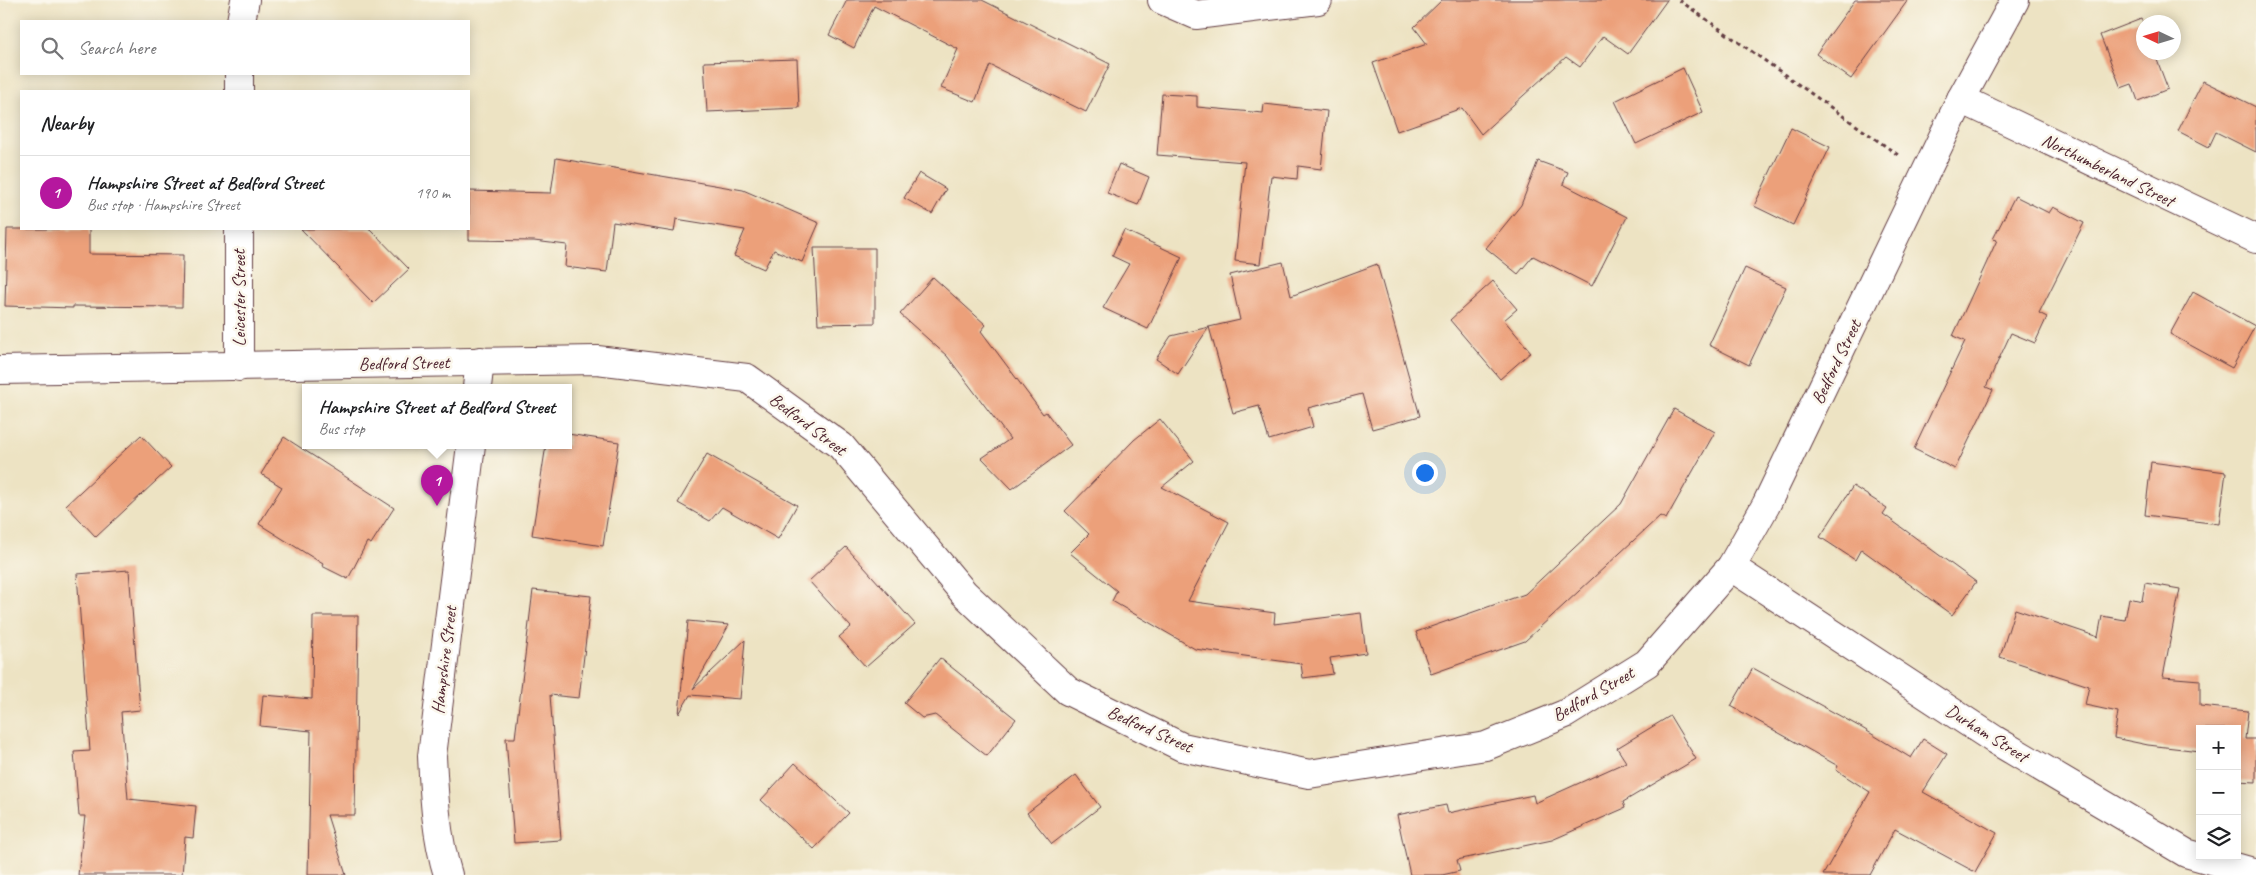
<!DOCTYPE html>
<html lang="en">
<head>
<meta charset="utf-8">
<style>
  body { margin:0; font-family:Caveat,sans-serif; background:#f2f2f2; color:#202124 }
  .controls { position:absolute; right:15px; bottom:15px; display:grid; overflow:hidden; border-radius:0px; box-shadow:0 2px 12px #0003 }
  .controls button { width:45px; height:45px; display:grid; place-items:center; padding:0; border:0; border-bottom:1px solid #e0e0e0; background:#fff; color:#202124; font:25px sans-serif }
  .compass { position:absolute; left:2136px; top:15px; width:45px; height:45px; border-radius:50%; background:#fff; box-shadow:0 2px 12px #0003; rotate:274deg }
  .you { position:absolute; left:1424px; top:472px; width:18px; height:18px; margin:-12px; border:4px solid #fff; border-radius:50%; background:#1a73e8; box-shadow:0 0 0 8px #1a73e833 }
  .badge { display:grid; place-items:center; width:32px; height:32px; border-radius:50%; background:#b5179e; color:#fff; font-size:16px; font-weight:700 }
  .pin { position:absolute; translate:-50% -41px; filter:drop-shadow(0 1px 2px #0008) }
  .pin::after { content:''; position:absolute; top:26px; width:18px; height:15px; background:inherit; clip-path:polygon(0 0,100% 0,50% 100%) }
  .popup { position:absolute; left:302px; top:384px; width:270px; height:65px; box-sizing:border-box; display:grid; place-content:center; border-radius:0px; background:#fff; filter:drop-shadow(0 1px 4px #0005); font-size:16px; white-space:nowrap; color:#757577 }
  .popup b { font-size:19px; color:#202124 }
  .popup::after { content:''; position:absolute; left:50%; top:100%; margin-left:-10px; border:10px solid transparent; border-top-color:#fff }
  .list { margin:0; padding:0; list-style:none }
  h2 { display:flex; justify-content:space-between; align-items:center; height:65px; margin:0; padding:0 20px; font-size:21px }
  h2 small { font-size:16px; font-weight:400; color:#757577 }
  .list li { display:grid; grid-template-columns:32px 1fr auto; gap:15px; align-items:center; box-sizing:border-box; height:75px; padding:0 20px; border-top:1px solid #e0e0e0 }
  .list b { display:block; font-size:19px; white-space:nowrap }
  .list p { margin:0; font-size:16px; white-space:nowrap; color:#757577 }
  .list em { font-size:16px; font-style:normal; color:#757577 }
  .icon { flex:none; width:28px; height:28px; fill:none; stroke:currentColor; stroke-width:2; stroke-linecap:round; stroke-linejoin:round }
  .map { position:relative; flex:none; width:2256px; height:875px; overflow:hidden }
  .search { position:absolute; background:#fff; box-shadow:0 2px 12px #0003; left:20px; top:20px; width:450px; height:55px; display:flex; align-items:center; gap:12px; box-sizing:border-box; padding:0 18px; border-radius:0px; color:#757577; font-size:19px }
  .panel { position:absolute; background:#fff; box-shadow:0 2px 12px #0003; left:20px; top:90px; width:450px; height:140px; border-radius:0px }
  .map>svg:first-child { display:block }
</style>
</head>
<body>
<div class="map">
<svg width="2256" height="875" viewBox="0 0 2256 875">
  <rect width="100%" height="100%" fill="#fbf7ec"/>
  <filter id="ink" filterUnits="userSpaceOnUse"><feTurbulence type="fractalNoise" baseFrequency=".02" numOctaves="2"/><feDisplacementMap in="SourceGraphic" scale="10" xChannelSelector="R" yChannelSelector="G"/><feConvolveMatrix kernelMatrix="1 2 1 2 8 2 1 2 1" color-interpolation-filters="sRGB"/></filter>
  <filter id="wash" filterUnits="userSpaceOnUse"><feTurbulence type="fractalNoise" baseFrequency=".0096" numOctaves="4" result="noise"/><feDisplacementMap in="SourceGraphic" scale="20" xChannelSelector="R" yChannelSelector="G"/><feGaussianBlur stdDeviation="1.12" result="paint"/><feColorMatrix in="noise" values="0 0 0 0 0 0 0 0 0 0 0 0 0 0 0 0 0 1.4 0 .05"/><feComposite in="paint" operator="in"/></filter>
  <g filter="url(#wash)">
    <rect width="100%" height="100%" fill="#ede3c3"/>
    <g id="blocks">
      <path fill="#eca07a" d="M 847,0 L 982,0 L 1110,64 L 1086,112 L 990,65 L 975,102 L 941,88 L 958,49 L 874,6 L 854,48 L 829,35 Z
        M 1442,0 L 1667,0 L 1628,54 L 1603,36 L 1580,67 L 1566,57 L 1481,134 L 1462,108 L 1397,131 L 1373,63 L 1427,44 L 1414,27 Z
        M 1855,0 L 1908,0 L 1851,79 L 1816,54 Z
        M 2141,19 L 2144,25 L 2144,52 L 2154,52 L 2168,89 L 2138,101 L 2132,84 L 2121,88 L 2100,35 Z
        M 797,59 L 799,108 L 707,112 L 704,62 Z
        M 1683,68 L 1703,112 L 1636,144 L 1615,101 Z
        M 2203,81 L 2256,107 L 2256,152 L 2216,132 L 2209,147 L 2178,131 Z
        M 1162,94 L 1197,96 L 1197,107 L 1263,113 L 1264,104 L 1327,111 L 1321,169 L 1298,166 L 1297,179 L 1271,176 L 1260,264 L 1235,261 L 1245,162 L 1157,155 Z
        M 1791,128 L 1830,147 L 1793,225 L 1754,206 Z
        M 556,158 L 743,190 L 819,223 L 802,262 L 774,250 L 764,269 L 734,256 L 745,230 L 676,219 L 674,232 L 613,222 L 607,272 L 565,267 L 567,245 L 534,241 L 469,240 L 469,191 L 551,193 Z
        M 1538,161 L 1568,172 L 1563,184 L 1627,217 L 1592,286 L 1533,256 L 1518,274 L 1486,248 L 1521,205 Z
        M 1119,164 L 1149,177 L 1138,205 L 1107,193 Z
        M 919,173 L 946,189 L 932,214 L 904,198 Z
        M 2015,196 L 2049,213 L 2053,207 L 2084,223 L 2039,313 L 2047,317 L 2035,343 L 2011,333 L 1986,387 L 1993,390 L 1955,469 L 1914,449 L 1965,341 L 1953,336 L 1997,240 L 1993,239 Z
        M 7,229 L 89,229 L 89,254 L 183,255 L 182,307 L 73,306 L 73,308 L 5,306 Z
        M 301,229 L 370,229 L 409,269 L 373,303 Z
        M 1124,230 L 1182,257 L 1148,329 L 1103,308 L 1129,264 L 1112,256 Z
        M 814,248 L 875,248 L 875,323 L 818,324 Z
        M 1283,262 L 1291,296 L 1377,264 L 1420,416 L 1372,429 L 1362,394 L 1308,408 L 1313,427 L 1269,440 L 1259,406 L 1233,413 L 1209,327 L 1240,320 L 1230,275 Z
        M 1745,268 L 1786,287 L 1749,365 L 1709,345 Z
        M 933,277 L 986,325 L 981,331 L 1043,414 L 1046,412 L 1071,445 L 1012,489 L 982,458 L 1010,439 L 947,356 L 900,314 Z
        M 1493,281 L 1517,309 L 1504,320 L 1531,352 L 1500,379 L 1450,320 Z
        M 2193,292 L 2255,326 L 2232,368 L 2170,334 Z
        M 1209,327 L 1178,374 L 1156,359 L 1171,336 Z
        M 1674,409 L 1715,432 L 1666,519 L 1660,516 L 1525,641 L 1431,674 L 1416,632 L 1525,594 L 1621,504 Z
        M 1160,419 L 1194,461 L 1162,487 L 1229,522 L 1188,601 L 1275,613 L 1274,624 L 1361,613 L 1366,653 L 1330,658 L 1333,674 L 1303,678 L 1301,664 L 1195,649 L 1112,601 L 1117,591 L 1070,553 L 1089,534 L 1065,511 L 1134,440 Z
        M 568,434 L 619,442 L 603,546 L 532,535 L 546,445 L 568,445 Z
        M 141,435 L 171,467 L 96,537 L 66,505 Z
        M 284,437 L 394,508 L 371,544 L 367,542 L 348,579 L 322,566 L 323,564 L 259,524 L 282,487 L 261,474 Z
        M 707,454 L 797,505 L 778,539 L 722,507 L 710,521 L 678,503 Z
        M 2151,462 L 2226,472 L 2219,524 L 2145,515 Z
        M 1853,486 L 1887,508 L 1883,514 L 1976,582 L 1952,615 L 1861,549 L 1855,560 L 1820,537 Z
        M 846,547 L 915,624 L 866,667 L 839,637 L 851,627 L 809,581 Z
        M 129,570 L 140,710 L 121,712 L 128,799 L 196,806 L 193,838 L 185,837 L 182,875 L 78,875 L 85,816 L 79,816 L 74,752 L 90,751 L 77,574 Z
        M 2145,583 L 2180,589 L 2163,677 L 2200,680 L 2200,706 L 2248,711 L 2245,739 L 2256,739 L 2256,782 L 2237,781 L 2237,729 L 2200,729 L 2200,751 L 2148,745 L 2114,738 L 2118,712 L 2085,705 L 2089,686 L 2000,657 L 2015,609 L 2098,637 L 2102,616 L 2125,620 L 2129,598 L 2142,601 Z
        M 533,590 L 591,596 L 579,698 L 550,695 L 561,840 L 514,843 L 506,738 L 515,738 Z
        M 313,616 L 358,616 L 355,815 L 327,815 L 346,875 L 308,875 L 311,731 L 260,726 L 263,695 L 312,699 Z
        M 688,621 L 729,625 L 693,689 L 745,640 L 740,699 L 690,695 L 679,714 Z
        M 940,658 L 1016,719 L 987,756 L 935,715 L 922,718 L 904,703 Z
        M 1753,668 L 1862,728 L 1911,758 L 1923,739 L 1947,754 L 1923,792 L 1997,833 L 1975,872 L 1895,829 L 1870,875 L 1823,875 L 1870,792 L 1836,770 L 1838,766 L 1731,706 Z
        M 1670,716 L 1696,759 L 1623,802 L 1625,808 L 1552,840 L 1457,860 L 1460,871 L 1442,875 L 1410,875 L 1397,815 L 1446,805 L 1448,813 L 1533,795 L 1535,803 L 1626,762 L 1617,748 Z
        M 795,763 L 849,813 L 814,849 L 761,800 Z
        M 1076,775 L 1100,807 L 1052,844 L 1027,813 Z"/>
    </g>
  </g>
  <g filter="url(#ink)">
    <use href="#blocks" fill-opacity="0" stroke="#623c42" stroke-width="1"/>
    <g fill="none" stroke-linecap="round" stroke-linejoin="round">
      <defs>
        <path id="street" d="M 1162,0 L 1196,15 L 1318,0
          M 241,21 L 245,0
          M 239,91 L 239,74
          M 1961,99 L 2256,239
          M 239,367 L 239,229
          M 477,387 L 480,361
          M 1731,567 L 1995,740 L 2186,853 L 2256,873
          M 448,875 C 436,836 434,796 432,756 L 471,445"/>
        <path id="secondary" d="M 0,370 L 597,360 L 747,378 L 841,446 L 964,593 L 1068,691 L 1182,747 L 1309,774 L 1486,746 L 1565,714 L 1647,663 L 1731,567 L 1766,505 L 1961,99 L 2015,0"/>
      </defs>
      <use href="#street" stroke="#623c42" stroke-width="30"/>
      <use href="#secondary" stroke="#623c42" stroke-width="30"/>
      <path stroke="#623c42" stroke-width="3" stroke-dasharray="4 4" stroke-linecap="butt" d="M 1679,0 L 1898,155"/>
      <use href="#street" stroke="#fff" stroke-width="28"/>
      <use href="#secondary" stroke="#fff" stroke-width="28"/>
    </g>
  </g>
  <g text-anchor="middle" stroke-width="5" stroke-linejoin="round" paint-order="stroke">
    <g font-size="18" fill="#4a1f2b" stroke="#fbf7ec">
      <text transform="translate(2108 170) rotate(26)" y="6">Northumberland Street</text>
      <text transform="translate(239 298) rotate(-90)" y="6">Leicester Street</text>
      <text transform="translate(1836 362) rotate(-64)" y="6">Bedford Street</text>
      <text transform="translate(404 363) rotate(-1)" y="6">Bedford Street</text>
      <text transform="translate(808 424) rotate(37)" y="6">Bedford Street</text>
      <text transform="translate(444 660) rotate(-83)" y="6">Hampshire Street</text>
      <text transform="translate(1593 694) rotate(-30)" y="6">Bedford Street</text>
      <text transform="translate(1150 729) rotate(24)" y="6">Bedford Street</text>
      <text transform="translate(1987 733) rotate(32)" y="6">Durham Street</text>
    </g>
  </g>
</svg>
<div class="controls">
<button>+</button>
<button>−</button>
<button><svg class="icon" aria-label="layers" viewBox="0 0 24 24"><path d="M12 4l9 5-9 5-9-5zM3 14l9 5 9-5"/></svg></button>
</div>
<svg class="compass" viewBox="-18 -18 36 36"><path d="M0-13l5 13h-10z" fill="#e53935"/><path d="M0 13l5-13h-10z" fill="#757577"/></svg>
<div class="you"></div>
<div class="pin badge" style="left:437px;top:506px">1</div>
<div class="popup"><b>Hampshire Street at Bedford Street</b>Bus stop</div>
<div class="search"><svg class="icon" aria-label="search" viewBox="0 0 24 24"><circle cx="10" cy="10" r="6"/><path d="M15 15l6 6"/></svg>Search here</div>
<section class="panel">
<h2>Nearby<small></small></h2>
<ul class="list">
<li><span class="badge">1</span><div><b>Hampshire Street at Bedford Street</b><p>Bus stop · Hampshire Street</p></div><em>190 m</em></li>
</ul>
</section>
</div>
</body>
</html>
